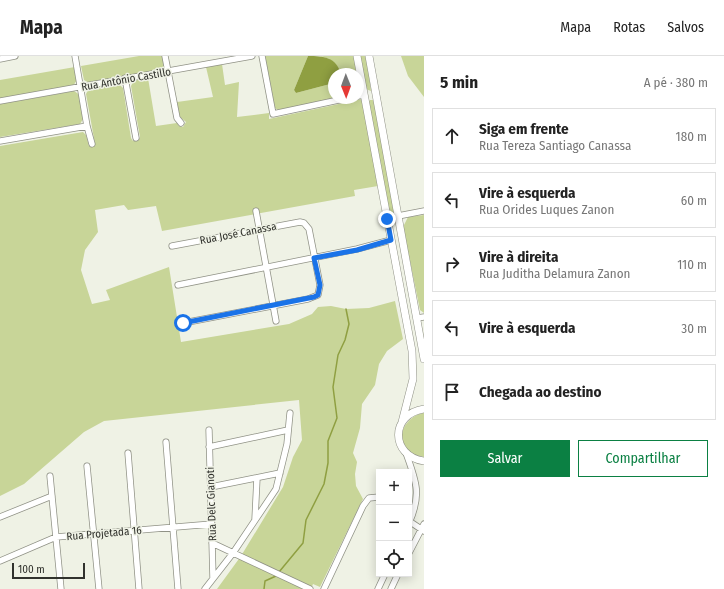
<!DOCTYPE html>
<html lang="pt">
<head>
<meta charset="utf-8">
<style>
  body { margin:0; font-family:"Fira Sans Condensed",sans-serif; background:#f6f6f6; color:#222 }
  .controls { position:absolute; right:12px; bottom:12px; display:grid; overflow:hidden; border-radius:0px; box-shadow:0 2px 10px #0003 }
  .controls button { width:36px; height:36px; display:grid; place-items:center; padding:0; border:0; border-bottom:1px solid #e0e0e0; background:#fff; color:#222; font:20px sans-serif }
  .compass { position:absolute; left:328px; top:12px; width:36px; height:36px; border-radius:50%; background:#fff; box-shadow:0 2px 10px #0003; rotate:179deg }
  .scale { position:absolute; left:12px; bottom:10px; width:73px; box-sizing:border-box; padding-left:4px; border:2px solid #31322d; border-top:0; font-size:11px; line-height:14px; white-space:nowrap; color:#31322d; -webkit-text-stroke:3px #eff2e5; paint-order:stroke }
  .stop { position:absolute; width:12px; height:12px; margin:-9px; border:3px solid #1a73e8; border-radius:50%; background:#fff }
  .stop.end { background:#1a73e8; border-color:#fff; box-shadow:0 1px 4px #0008 }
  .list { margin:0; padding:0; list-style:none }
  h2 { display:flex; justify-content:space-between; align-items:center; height:52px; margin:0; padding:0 16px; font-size:17px }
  h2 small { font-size:13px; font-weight:400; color:#767676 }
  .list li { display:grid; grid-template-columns:26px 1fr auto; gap:12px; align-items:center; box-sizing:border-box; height:56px; margin:0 8px 8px; padding:0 8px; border:1px solid #e0e0e0; border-radius:0px }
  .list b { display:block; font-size:15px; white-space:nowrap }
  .list p { margin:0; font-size:13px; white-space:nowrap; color:#767676 }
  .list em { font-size:13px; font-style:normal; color:#767676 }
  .actions { display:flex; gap:8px; padding:12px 16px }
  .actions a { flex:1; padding:9px 0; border:1px solid #0b8043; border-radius:0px; text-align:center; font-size:14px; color:#0b8043 }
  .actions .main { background:#0b8043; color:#fff }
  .icon { flex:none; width:22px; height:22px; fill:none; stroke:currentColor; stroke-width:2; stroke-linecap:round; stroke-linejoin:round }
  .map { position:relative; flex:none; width:424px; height:533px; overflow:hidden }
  header { display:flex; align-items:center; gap:24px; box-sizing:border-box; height:56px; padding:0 20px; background:#fff; border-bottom:1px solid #e0e0e0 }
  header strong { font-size:19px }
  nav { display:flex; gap:22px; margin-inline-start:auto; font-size:14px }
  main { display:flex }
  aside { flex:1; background:#fff }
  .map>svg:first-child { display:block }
</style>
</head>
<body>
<header>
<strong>Mapa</strong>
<nav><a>Mapa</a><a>Rotas</a><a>Salvos</a></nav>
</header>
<main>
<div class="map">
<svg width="424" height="533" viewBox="0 0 424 533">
  <rect width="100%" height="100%" fill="#eff2e5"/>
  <path fill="#c8d598" d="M 139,0 L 163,0 L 164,11 L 163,14 L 89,27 L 84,24 L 81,10 Z
    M 265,0 L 308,0 L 294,34 L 296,37 L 334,27 L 334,42 L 341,42 L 278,54 L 275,52 Z
    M 320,0 L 355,0 L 358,18 L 341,18 C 338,8 331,2 320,0 Z
    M 360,0 L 367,0 L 371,35 L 366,33 Z
    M 401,0 L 424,0 L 424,41 L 408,20 Z
    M 222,8 L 225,29 L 239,26 L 237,61 L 269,57 L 269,63 L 362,43 L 378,130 L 354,134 L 355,140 L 162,175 L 156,150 L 128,154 L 124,149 L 95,154 L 98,176 L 85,194 L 81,214 L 92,248 L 110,244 L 106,234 L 169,211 L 181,286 L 289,268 L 312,258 L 318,251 L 331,250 L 346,253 L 369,252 L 395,245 L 403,283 L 387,295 L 379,308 L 375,329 L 362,348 L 360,372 L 353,397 L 357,406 L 355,418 L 356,430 L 363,443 L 320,531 L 313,528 L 311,533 L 217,533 L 241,500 L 283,431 L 293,401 L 302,384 L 299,344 L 104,365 L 84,376 L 24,428 L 0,440 L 0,90 L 83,76 L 86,79 L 89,90 L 93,91 L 95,88 L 86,38 L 89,32 L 118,27 L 123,32 L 131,82 L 133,85 L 138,85 L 140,81 L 131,30 L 134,24 L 148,22 L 156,70 L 177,67 L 179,70 L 183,71 L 186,66 L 179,60 L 177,46 L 213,41 L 206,11 Z
    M 75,11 L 77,24 L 73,30 L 0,43 L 0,24 Z
    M 74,35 L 80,39 L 83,63 L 80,68 L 0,81 L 0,48 Z
    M 370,44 L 374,44 L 395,158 L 392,159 L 390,158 L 369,46 Z
    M 424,159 L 424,257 L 420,254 L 403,171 L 408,161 Z
    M 424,357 L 424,401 C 420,400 415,399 412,398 C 391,387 405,359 424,357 Z"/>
  <path fill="#8f9f41" d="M 308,0 C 324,0 336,1 341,18 L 334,18 L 334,27 L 296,37 L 294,34 Z"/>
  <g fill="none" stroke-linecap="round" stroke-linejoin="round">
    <path stroke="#8f9f41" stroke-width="1.5" d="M 279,516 L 303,487 L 306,464 L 324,428 L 328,407 L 328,385 L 337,362 L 333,331 L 338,299 L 345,284 L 349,268 L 346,253
      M 264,533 L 265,525 L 276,520"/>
    <defs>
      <path id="minor" d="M 75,0 L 87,70 L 92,88
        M 165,0 L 177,62 L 181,67
        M 262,0 L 273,58 L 348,42
        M 0,3 L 15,0
        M 125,22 L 136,82
        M 358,40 L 364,39
        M 0,45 L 252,0
        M 0,85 L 87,70
        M 256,155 L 276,265
        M 398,160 L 424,155
        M 172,190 L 300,166 L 304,167 L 309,173 L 320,229 L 318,239 L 308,243 L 183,267
        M 178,229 L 357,193 L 391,184
        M 417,262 L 424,261
        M 209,374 L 213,522
        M 166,386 L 178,533
        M 209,391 L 288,374
        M 128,397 L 139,533
        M 406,397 C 416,425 422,438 409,467
        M 87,410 L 99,533
        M 50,420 L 61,533
        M 211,431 L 280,417
        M 0,461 L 52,440
        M 255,463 L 257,422
        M 409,465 L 424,475
        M 212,487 L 310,533
        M 409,497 L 424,468
        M 0,505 L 56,481 L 212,468
        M 205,533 L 233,497 L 276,433 L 287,388 L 290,357
        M 324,533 L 363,450 L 369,442 L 379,441
        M 378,533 L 385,518
        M 391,533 L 398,518"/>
      <path id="major" d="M 357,0 L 412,295 L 413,323 L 402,366
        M 369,0 L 424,303
        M 424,353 C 390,358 390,400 424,405"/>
    </defs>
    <use href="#minor" stroke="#909286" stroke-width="7"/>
    <use href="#major" stroke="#909286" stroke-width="8"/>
    <use href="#minor" stroke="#fff" stroke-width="5.5"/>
    <use href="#major" stroke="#fff" stroke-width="7"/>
  </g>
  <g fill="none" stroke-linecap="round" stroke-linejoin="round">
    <path stroke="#1a73e8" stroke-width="5" d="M 183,267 L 314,241 L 318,239 L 320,229 L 314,202 L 357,194 L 391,184 L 387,163"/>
  </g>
  <g text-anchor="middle" stroke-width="3" stroke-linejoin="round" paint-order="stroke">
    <g font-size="11" fill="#31322d" stroke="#eff2e5">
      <text transform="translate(126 23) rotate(-10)" y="4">Rua Antônio Castillo</text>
      <text transform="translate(238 177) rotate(-11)" y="4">Rua José Canassa</text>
      <text transform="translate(211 448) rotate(-92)" y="4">Rua Delc Gianoti</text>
      <text transform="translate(104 477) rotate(-5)" y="4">Rua Projetada 16</text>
    </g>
  </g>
</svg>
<div class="controls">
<button>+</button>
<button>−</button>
<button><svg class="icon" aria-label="locate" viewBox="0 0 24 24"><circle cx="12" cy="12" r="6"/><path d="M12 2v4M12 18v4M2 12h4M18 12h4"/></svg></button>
</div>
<svg class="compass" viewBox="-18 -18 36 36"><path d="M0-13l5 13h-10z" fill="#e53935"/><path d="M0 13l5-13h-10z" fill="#767676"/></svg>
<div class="scale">100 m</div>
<div class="stop" style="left:183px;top:267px"></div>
<div class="stop end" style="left:387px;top:163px"></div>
</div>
<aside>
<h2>5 min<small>A pé · 380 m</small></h2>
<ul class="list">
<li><svg class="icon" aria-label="ahead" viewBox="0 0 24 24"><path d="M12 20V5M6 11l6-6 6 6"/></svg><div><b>Siga em frente</b><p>Rua Tereza Santiago Canassa</p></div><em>180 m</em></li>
<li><svg class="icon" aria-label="left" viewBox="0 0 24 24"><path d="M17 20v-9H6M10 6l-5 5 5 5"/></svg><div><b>Vire à esquerda</b><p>Rua Orides Luques Zanon</p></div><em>60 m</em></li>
<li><svg class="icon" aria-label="right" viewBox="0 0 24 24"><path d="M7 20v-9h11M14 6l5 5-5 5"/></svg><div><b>Vire à direita</b><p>Rua Juditha Delamura Zanon</p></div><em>110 m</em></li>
<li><svg class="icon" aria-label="left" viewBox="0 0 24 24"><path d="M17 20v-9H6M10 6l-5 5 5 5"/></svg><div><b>Vire à esquerda</b></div><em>30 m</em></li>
<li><svg class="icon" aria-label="arrive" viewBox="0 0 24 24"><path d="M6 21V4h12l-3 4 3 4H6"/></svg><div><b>Chegada ao destino</b></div></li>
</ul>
<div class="actions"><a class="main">Salvar</a><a>Compartilhar</a></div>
</aside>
</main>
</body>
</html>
